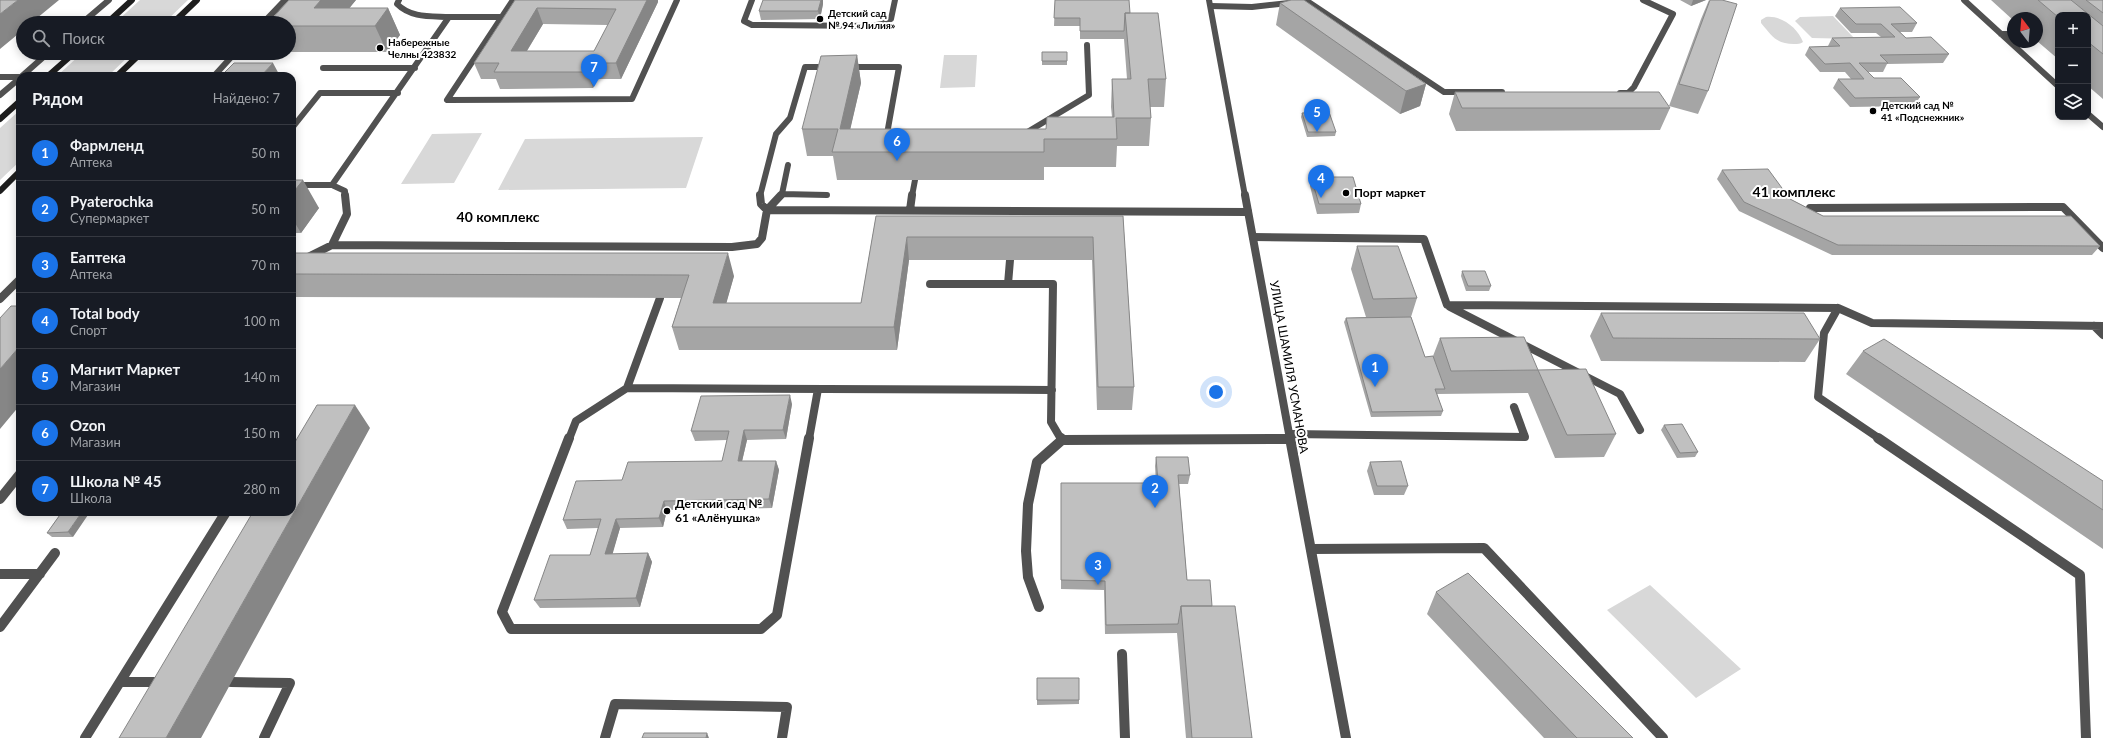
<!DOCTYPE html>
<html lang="ru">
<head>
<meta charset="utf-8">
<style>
  body { margin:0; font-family:Lato,sans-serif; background:#242831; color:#f1f3f6 }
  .controls { position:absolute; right:12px; top:12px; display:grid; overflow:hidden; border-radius:8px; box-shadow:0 2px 10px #0003 }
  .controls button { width:36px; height:36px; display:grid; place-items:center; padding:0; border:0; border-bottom:1px solid #363941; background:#171b24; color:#f1f3f6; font:20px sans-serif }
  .compass { position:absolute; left:2007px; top:12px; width:36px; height:36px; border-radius:50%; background:#171b24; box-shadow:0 2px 10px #0003; rotate:344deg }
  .you { position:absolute; left:1216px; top:392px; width:14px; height:14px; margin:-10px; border:3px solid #fff; border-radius:50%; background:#1a73e8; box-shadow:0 0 0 6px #1a73e833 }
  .badge { display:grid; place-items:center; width:26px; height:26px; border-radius:50%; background:#1a73e8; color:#fff; font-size:13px; font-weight:700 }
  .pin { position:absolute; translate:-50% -33px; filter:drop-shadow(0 1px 2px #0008) }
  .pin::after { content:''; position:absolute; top:21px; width:14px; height:12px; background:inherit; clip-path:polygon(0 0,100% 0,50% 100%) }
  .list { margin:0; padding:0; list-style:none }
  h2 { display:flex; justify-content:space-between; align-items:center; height:52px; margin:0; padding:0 16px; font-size:17px }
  h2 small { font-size:13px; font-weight:400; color:#9ea1a6 }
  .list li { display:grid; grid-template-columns:26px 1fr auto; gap:12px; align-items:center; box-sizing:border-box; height:56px; padding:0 16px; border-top:1px solid #363941 }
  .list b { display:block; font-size:15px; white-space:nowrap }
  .list p { margin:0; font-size:13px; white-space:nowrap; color:#9ea1a6 }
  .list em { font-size:13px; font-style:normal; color:#9ea1a6 }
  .icon { flex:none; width:22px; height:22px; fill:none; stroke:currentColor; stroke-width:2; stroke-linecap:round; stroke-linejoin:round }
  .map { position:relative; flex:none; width:2103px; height:738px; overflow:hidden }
  .search { position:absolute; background:#171b24; box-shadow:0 2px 10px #0003; left:16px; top:16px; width:280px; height:44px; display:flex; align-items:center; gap:10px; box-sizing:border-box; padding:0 14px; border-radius:22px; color:#9ea1a6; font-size:15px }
  .panel { position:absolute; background:#171b24; box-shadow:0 2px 10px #0003; left:16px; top:72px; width:280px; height:444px; border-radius:12px }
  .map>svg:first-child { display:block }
</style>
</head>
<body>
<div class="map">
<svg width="2103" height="738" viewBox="0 0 2103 738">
  <rect width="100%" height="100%" fill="#fff"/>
  <path fill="#d8d8d8" d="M 140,0 L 188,0 L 164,23 L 115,23 Z
    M 1833,16 L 1855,39 L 1812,38 L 1795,21 L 1800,17 Z
    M 1766,17 C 1781,15 1798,28 1803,42 C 1800,44 1798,44 1794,44 C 1776,44 1772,36 1761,23 L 1761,20 Z
    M 82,53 L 132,53 L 108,76 L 57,76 Z
    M 944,55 L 977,55 L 975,87 L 940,88 Z
    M 20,110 L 20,161 L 0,180 L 0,128 Z
    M 482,133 L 454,183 L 401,184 L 432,134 Z
    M 703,137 L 686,188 L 498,190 L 525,139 Z
    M 1650,585 L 1741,669 L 1696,698 L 1607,610 Z"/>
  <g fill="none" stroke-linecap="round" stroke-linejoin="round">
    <path stroke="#515151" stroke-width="6" d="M 513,0 L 447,100 L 632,99 L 677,0
      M 752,0 L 744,21 L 752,25 L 871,26 L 882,24 L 891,19 L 895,0
      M 1964,0 L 2058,86
      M 1211,6 L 1252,7 L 1307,1 L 1444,92 L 1502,92
      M 449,17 L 502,17
      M 2001,34 L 2013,34
      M 849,67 L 899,67 L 887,134 L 891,134
      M 323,68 L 415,68
      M 0,77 L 20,77
      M 1620,93 L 1628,93 L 1634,87 L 1673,14 L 1643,0
      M 2088,114 L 2103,127
      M 292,128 L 320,93 L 398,93
      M 1024,134 L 1089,95 L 1087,45
      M 292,185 L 332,185 L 345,191 L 345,196
      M 332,185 L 449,17 C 430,16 411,18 397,4 L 399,0
      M 782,194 L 788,165
      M 760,196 L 776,134 L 790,118 L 805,67 L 829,67
      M 780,196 L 782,194 L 827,195
      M 912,196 L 915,180"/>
    <path stroke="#515151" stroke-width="8" d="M 760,195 L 761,204 L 767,210 L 781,195
      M 1810,208 L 2063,207 L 2103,248
      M 910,210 L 912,195
      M 1253,237 L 1424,239 L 1447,305 L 1838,308 L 1872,323 L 2103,326
      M 332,245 L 347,214 L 345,195
      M 292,265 L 332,245 L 732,247 L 757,244 L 762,238 L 767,210 L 1248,212
      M 930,284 L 1053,284 L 1051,422 L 1061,439
      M 1008,284 L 1010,260
      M 1450,307 L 1620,394 L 1640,430
      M 1838,308 L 1824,333 L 1818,397 L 1880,439
      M 2094,326 L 2103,335
      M 627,388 L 660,298
      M 1290,434 L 1525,437 L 1514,407
      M 569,439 L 576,421 L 627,388 L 1052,390
      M 809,439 L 818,389"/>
    <path stroke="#515151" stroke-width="10" d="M 569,438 L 502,612 L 511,629 L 761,629 L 777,615 L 809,438
      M 1061,438 L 1062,440
      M 1878,438 L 2080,575 L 2086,738
      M 0,499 L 20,474
      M 1311,549 L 1484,548 L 1663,738
      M 0,574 L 40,574
      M 1039,607 L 1028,577 L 1026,551 L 1028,504 L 1037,462 L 1062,440 L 1290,439
      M 0,627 L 55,553
      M 1122,654 L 1125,738
      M 121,682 L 162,682
      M 231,682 L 290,683 L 264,738
      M 85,738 L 226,512
      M 605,738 L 615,704 L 787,707 L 782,738"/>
    <path stroke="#515151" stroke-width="6" d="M 1209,0 L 1245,196
      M 82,23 L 109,0
      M 263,23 L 285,0
      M 22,76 L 48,53
      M 214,76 L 235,53
      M 0,95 L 20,78"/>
    <path stroke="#515151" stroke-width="8" d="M 1245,195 L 1290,439
      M 0,299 L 20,279"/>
    <path stroke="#515151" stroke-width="10" d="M 1290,438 L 1346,738"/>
    <path stroke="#1e1e1e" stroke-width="6" d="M 107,23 L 132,0
      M 173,23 L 197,0
      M 48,76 L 74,53
      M 117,76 L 141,53
      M 0,119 L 20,101
      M 0,191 L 20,171"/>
  </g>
  <path fill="#a5a5a5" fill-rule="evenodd" d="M 289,0 L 356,0 L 349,8 L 388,8 L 400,35 L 387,52 L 289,52 Z
    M 515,0 L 658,0 L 658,2 L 621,79 L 597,79 L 593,88 L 500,89 L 496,79 L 481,79 L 474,63 ZM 543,24 L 608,25 L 594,51 L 527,51 Z
    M 1055,0 L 1130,13 L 1166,79 L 1164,107 L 1150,107 L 1151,118 L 1149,146 L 1117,146 L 1116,167 L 1044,167 L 1044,180 L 837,180 L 833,156 L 807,156 L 802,129 L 857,55 L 861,83 L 850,129 L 1046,129 L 1112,117 L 1111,107 L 1112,79 L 1127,79 L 1124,39 L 1080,39 L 1080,26 L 1054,26 Z
    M 1680,0 L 1706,0 L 1691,6 Z
    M 1709,0 L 1708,91 L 1698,114 L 1669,106 L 1701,19 Z
    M 1991,0 L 2103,0 L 2103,99 L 2088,86 L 2088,15 L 2058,15 L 2058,59 L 2037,41 L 2037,18 L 2013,18 L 2013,20 Z
    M 1280,3 L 1426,84 L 1420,106 L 1400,114 L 1276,25 Z
    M 823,4 L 820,19 L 761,20 L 759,11 Z
    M 1840,8 L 1917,23 L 1912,32 L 1900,32 L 1906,38 L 1949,54 L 1943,63 L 1887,64 L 1883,72 L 1868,72 L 1874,78 L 1920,97 L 1914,106 L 1850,107 L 1833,88 L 1838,79 L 1851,79 L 1845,72 L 1820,72 L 1805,55 L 1809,47 L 1828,46 L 1832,38 L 1881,37 L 1876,33 L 1851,33 L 1835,16 Z
    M 1042,52 L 1067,52 L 1067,65 L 1042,65 Z
    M 1455,92 L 1670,108 L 1660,130 L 1456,131 L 1449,114 Z
    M 1302,113 L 1336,132 L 1335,136 L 1307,137 L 1301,117 Z
    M 1722,170 L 1790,199 L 1823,216 L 2100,246 L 2092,255 L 1832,255 L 1739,211 L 1717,179 Z
    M 1311,177 L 1361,204 L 1359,213 L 1317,214 L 1310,186 Z
    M 292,180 L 319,208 L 301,233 L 292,233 Z
    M 876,216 L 1123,216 L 1134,387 L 1132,410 L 1097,410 L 1092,260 L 909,260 L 897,350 L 679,350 L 672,327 L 681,298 L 292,297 L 292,253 L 734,276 L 726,303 L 861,303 Z
    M 1357,246 L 1417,298 L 1411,317 L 1425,357 L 1433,356 L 1440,338 L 1538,370 L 1616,434 L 1604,457 L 1555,458 L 1528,393 L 1437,394 L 1443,411 L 1441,416 L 1371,417 L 1344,322 L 1346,318 L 1366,317 L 1351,269 Z
    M 1462,271 L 1491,286 L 1489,291 L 1466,291 L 1461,276 Z
    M 1601,313 L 1820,339 L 1805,362 L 1601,361 L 1590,336 Z
    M 1863,351 L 2103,481 L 2103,549 L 1846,374 Z
    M 792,404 L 786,439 L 747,440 L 742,461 L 776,461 L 779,470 L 772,508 L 667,510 L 663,527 L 620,528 L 612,554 L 648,553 L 652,562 L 640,607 L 540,608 L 534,600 L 590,555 L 598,528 L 567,529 L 563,520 L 622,480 L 722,461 L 727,440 L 695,441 L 691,431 Z
    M 1664,425 L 1698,452 L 1695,457 L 1677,458 L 1661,430 Z
    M 1156,457 L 1190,475 L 1188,484 L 1179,484 L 1187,580 L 1212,606 L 1252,738 L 1186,738 L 1177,633 L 1105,634 L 1104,590 L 1061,589 L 1061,483 L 1156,483 L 1155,466 Z
    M 1370,462 L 1408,486 L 1404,495 L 1374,495 L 1367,471 Z
    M 62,512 L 73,537 L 52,537 L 47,533 Z
    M 1436,592 L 1633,738 L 1544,738 L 1427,614 Z
    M 1037,678 L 1079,700 L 1079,704 L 1037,705 Z"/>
  <path fill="#868686" d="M 18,0 L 59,0 L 31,23 L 23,23 L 23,30 L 0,49 L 0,14 Z
    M 321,0 L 356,0 L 335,26 L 314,8 Z
    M 647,0 L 658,0 L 658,2 L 621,79 L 616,63 Z
    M 821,0 L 823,0 L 823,4 L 820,19 L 818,11 Z
    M 1693,0 L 1706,0 L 1691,6 Z
    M 388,8 L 400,35 L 387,52 L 375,26 Z
    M 537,8 L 543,24 L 517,67 L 511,51 Z
    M 857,55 L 861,83 L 845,152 L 840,129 Z
    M 273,63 L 280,76 L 261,76 Z
    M 592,63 L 597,79 L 593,88 L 588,72 Z
    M 1426,84 L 1420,106 L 1400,114 L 1406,91 Z
    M 303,180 L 319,208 L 301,233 L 292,218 L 292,194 Z
    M 907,237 L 909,260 L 897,350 L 894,327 Z
    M 728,253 L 734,276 L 720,326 L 713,303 Z
    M 20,346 L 20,405 L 0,429 L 0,369 Z
    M 790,395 L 792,404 L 786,439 L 783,430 Z
    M 355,405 L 370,428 L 201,738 L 166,738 Z
    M 744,430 L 747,440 L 740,470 L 738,461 Z
    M 776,461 L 779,470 L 772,508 L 769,499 Z
    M 664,501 L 667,510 L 663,527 L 659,518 Z
    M 82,512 L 90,512 L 73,537 L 68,532 Z
    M 616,519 L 620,528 L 610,563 L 605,554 Z
    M 648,553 L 652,562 L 640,607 L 636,598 Z
    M 707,733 L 709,738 L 706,738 Z"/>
  <path fill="#c0c0c0" stroke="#868686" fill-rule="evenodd" d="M 0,0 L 18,0 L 0,14 Z
    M 289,0 L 321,0 L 314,8 L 388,8 L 375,26 L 289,26 L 289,23 L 268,23 Z
    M 515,0 L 647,0 L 616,63 L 592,63 L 588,72 L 494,72 L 499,63 L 474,63 ZM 537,8 L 616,9 L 594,51 L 511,51 Z
    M 763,0 L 821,0 L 818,11 L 759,11 Z
    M 1055,0 L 1129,0 L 1130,13 L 1125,13 L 1124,31 L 1080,31 L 1080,18 L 1054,18 Z
    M 1291,0 L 1304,0 L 1426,84 L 1406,91 L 1280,3 Z
    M 1710,0 L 1722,0 L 1737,4 L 1708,91 L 1679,84 Z
    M 2038,0 L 2071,0 L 2103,26 L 2103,54 L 2088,42 L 2088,15 L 2058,15 L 2058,17 Z
    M 2086,0 L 2103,0 L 2103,13 Z
    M 1900,7 L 1917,23 L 1891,24 L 1906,38 L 1931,37 L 1949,54 L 1880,55 L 1888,63 L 1859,63 L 1874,78 L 1901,78 L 1920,97 L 1855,98 L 1838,79 L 1864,79 L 1850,63 L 1825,64 L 1809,47 L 1840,46 L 1832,38 L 1895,37 L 1881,24 L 1856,24 L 1840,8 Z
    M 1125,13 L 1158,13 L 1166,79 L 1148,79 L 1151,118 L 1116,118 L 1117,139 L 1044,139 L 1044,152 L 832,152 L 838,129 L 802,129 L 821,56 L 857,55 L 840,129 L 1046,129 L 1047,117 L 1114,117 L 1112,79 L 1131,79 Z
    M 1042,52 L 1067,52 L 1067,61 L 1042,61 Z
    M 234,63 L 273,63 L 261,76 L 221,76 Z
    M 1455,92 L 1659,92 L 1670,108 L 1462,108 Z
    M 1329,112 L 1336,132 L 1308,132 L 1302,113 Z
    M 1768,169 L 1790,199 L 1823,216 L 2071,216 L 2100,246 L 1838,245 L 1744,202 L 1722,170 Z
    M 1311,177 L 1353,177 L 1361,204 L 1319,204 Z
    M 292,180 L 303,180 L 292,194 Z
    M 876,216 L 1123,216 L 1134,387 L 1098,387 L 1093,237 L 907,237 L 894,327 L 672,327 L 689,275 L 292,274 L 292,253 L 728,253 L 713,303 L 861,303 Z
    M 1357,246 L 1398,246 L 1417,298 L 1373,299 Z
    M 1462,271 L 1485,271 L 1491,286 L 1468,286 Z
    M 11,306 L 20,306 L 20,346 L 0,369 L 0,318 Z
    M 1601,313 L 1804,313 L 1820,339 L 1613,338 Z
    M 1411,317 L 1425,357 L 1433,356 L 1445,389 L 1435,389 L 1443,411 L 1372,412 L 1346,318 Z
    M 1524,337 L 1538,370 L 1586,369 L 1616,434 L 1567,435 L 1538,370 L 1451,371 L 1440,338 Z
    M 1884,339 L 2103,481 L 2103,510 L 1863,351 Z
    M 790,395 L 783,430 L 744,430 L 738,461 L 776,461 L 769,499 L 664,501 L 659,518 L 616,519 L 605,554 L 648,553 L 636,598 L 534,600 L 550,555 L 590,555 L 601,519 L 563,520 L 576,481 L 622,480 L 628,462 L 722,461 L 729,431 L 691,431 L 701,396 Z
    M 317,405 L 355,405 L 166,738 L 119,738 L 253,512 L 292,512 L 292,447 Z
    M 1682,424 L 1698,452 L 1680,453 L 1664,425 Z
    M 1156,457 L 1188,457 L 1190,475 L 1178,475 L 1187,580 L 1210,580 L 1212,606 L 1181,606 L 1178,624 L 1106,625 L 1105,581 L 1061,580 L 1061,483 L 1158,483 Z
    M 1401,461 L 1408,486 L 1377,486 L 1370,462 Z
    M 62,512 L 82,512 L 68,532 L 47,533 Z
    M 1468,573 L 1633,738 L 1577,738 L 1436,592 Z
    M 1181,606 L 1235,606 L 1252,738 L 1192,738 Z
    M 1037,678 L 1079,678 L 1079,700 L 1037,700 Z
    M 644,733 L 707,733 L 706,738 L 642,738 Z"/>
  <g fill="#000" stroke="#fff" stroke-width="1.5">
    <circle cx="820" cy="19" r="4"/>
    <circle cx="380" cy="48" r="4"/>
    <circle cx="1873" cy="111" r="4"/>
    <circle cx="1346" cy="193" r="4"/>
    <circle cx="667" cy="511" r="4"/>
  </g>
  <g text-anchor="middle" stroke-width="4" stroke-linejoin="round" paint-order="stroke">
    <g font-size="10" font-weight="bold" fill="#000" stroke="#fff" text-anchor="start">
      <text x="828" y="17">Детский сад<tspan x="828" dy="12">№ 94 «Лилия»</tspan></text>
      <text x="388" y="46">Набережные<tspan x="388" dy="12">Челны 423832</tspan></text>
      <text x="1881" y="109">Детский сад №<tspan x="1881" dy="12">41 «Подснежник»</tspan></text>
    </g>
    <g font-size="12" font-weight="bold" fill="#000" stroke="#fff" text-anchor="start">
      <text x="1354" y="197">Порт маркет</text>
      <text x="675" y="508">Детский сад №<tspan x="675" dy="14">61 «Алёнушка»</tspan></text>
    </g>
    <g font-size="12" fill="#000" stroke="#fff">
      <text transform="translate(1289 367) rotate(80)" y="4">УЛИЦА ШАМИЛЯ УСМАНОВА</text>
    </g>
    <g font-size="14" font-weight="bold" fill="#000" stroke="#fff">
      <text x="1794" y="197">41 комплекс</text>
      <text x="498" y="222">40 комплекс</text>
    </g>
  </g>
</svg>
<div class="controls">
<button>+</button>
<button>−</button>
<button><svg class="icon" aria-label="layers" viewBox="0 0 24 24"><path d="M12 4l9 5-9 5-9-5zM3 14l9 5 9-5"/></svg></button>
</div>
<svg class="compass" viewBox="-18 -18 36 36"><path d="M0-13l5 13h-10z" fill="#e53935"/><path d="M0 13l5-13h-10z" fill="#9ea1a6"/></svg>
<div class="you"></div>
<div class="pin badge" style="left:1375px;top:387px">1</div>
<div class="pin badge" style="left:1155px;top:508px">2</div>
<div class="pin badge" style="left:1098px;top:585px">3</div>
<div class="pin badge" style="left:1321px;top:198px">4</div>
<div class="pin badge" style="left:1317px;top:132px">5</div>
<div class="pin badge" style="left:897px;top:161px">6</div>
<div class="pin badge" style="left:594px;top:87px">7</div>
<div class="search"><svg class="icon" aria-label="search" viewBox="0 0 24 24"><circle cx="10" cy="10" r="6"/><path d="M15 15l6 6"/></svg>Поиск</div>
<section class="panel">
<h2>Рядом<small>Найдено: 7</small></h2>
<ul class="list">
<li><span class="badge">1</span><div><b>Фармленд</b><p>Аптека</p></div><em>50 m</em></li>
<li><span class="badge">2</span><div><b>Pyaterochka</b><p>Супермаркет</p></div><em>50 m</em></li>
<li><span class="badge">3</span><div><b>Еаптека</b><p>Аптека</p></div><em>70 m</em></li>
<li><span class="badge">4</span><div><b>Total body</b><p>Спорт</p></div><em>100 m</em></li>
<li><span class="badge">5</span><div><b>Магнит Маркет</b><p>Магазин</p></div><em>140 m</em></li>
<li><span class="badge">6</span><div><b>Ozon</b><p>Магазин</p></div><em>150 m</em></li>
<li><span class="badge">7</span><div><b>Школа № 45</b><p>Школа</p></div><em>280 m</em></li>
</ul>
</section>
</div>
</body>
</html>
